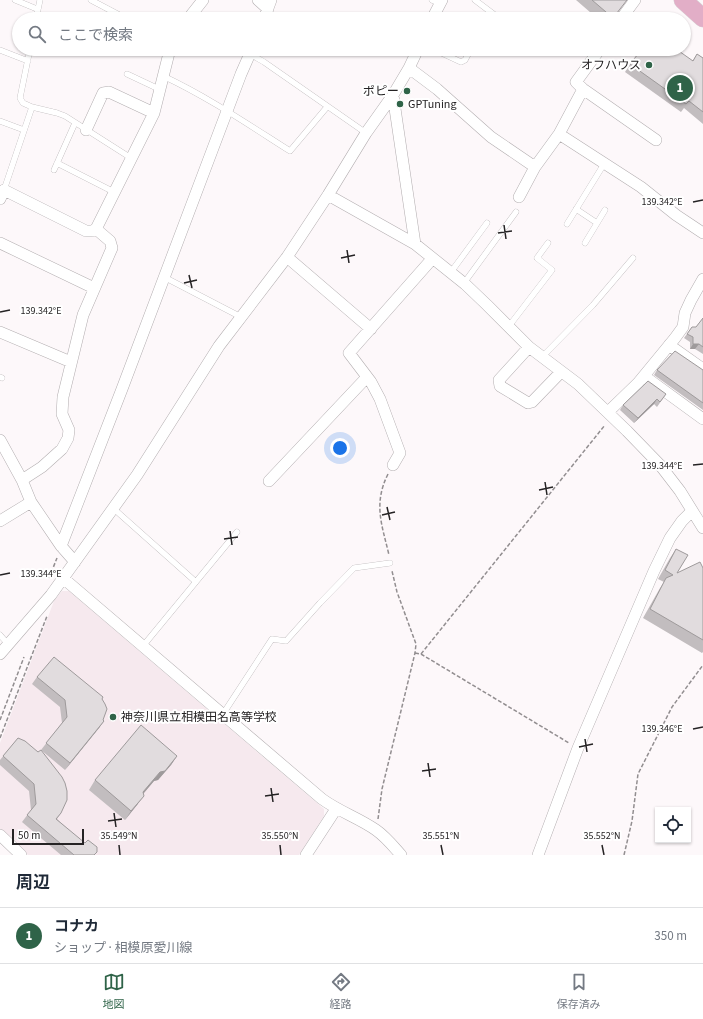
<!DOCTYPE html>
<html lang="ja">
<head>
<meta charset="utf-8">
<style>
  body { margin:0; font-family:"Source Sans 3","Noto Sans JP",sans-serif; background:#f6f6f7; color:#1f2937 }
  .controls { position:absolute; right:12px; bottom:12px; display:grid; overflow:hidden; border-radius:0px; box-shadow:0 1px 3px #0004 }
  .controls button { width:36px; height:36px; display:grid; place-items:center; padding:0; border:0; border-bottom:1px solid #e0e1e3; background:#fff; color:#1f2937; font:20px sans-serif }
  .scale { position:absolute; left:12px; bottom:10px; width:72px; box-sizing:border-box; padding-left:4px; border:2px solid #252324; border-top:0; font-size:11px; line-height:14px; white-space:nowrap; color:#252324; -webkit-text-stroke:3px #fff; paint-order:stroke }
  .you { position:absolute; left:340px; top:448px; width:14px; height:14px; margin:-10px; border:3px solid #fff; border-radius:50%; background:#1a73e8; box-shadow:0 0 0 6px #1a73e833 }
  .badge { display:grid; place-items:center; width:26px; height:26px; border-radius:50%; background:#2f6348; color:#fff; font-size:13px; font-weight:700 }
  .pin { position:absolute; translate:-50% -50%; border:2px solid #fff; box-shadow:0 1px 4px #0006 }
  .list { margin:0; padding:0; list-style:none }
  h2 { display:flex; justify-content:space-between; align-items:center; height:52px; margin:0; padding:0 16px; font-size:17px }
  h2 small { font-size:13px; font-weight:400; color:#747a83 }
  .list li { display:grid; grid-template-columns:26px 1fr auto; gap:12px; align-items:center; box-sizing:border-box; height:56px; padding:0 16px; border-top:1px solid #e0e1e3 }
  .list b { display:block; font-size:15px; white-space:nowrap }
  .list p { margin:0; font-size:13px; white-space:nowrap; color:#747a83 }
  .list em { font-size:13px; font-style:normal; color:#747a83 }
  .icon { flex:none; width:22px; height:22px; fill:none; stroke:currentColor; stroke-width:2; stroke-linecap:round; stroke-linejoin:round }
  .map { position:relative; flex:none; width:703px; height:855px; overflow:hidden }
  .search { position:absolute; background:#fff; box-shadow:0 1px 3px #0004; left:12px; right:12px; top:12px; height:44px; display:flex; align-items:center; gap:10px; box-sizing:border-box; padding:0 14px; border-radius:22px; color:#747a83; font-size:15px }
  .sheet { height:108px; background:#fff }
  nav { display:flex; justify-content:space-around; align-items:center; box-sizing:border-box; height:56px; border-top:1px solid #e0e1e3; background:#fff; font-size:11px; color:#747a83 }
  nav a { display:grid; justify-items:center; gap:2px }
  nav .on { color:#2f6348 }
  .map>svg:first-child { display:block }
</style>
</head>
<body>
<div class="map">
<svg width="703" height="855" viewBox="0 0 703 855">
  <rect width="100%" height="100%" fill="#fdf8fa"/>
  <path fill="#f6e9ee" d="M 62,591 L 69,591 L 324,809 L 324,816 L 299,855 L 28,855 L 0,830 L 0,743 L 54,601 Z"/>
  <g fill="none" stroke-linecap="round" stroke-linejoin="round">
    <defs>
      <path id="service" d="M 15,0 L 37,9
        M 91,0 L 127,19
        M 432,0 L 434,1
        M 475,0 L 500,19
        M 36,19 L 40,0
        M 488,19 L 491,12
        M 556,19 L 558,16
        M 433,49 L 461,62 L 465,60 L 471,49
        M 0,50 L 28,61
        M 250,54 L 264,62 L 366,133
        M 127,74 L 161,90
        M 163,76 C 208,97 249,125 290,151 L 327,107
        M 32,107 L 57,113 L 65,116 L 131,158
        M 0,121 L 24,130
        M 57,163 L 114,192
        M 54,170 L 75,123
        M 4,190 L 32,107 L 23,103 L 20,98 L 30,49
        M 576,209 L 597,223
        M 567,224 L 604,164
        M 585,243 L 605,210
        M 451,272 L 487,223
        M 164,277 L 241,317
        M 464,283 L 516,212
        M 509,326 L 552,270 L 537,258 L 548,243
        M 542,357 L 593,305 L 633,258
        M 0,377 L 2,378
        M 114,509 L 196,582
        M 0,635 L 8,644
        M 143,646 L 237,532
        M 223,714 L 272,639 L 286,641 L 320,603 L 354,568 L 390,563"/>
      <path id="minor" d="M 258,0 L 268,9
        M 188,19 L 203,0
        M 264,19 L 271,0
        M 432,19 L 442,0
        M 621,19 L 635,0
        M 600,49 L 576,82 L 583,89 L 656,140
        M 409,68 L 437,89 L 491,137 L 535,167 L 559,134 L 583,89
        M 393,95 L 415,244
        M 86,130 L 103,93 L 109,92 L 154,113
        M 559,134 L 641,187 L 676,215 L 703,233
        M 328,195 L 415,244 L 465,284 L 487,305 L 529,347 L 578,384 L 627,431 L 660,465 L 680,491 L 703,528
        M 519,197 L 535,167
        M 0,199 L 4,190 L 86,231 L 92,231 L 96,229
        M 0,243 L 94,288
        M 287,257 L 371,329
        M 0,332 L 71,362
        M 669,345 L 703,369
        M 529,347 L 499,380 L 500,386 L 528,403 L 532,402 L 561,372
        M 644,376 L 703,419
        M 608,412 L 638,383 L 675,338 L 683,327 L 685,313 L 691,300 L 703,279
        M 0,440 L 22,480 L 31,502
        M 393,465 L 400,453 L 380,399 L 371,382 L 349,353 L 432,259
        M 22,480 L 42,467 L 62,449 L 68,438 L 69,430 L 62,414 L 63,397 L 83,315 L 112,248 L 110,241 L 96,229 L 154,113 L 170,49
        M 269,481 L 367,377
        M 0,521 L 31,502 L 61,546 L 75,562
        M 61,546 L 122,389 L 241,74 L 252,49
        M 63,578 L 322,799 C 340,812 359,818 376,830 C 386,837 393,846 401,855
        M 0,654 L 51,595 L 137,475 L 219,346 L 287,257 L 328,195 L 366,133 L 393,95 L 409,68 L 418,49
        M 0,835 L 21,855
        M 306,855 L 336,809
        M 538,855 L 578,748 L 654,571 L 670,538 L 682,521 L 692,511"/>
      <path id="primary" d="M 683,0 L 703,18"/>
    </defs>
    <use href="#service" stroke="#b3aeb0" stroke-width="6"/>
    <use href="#minor" stroke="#b3aeb0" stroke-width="12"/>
    <use href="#primary" stroke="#d8d7d8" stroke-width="19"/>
    <path stroke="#928e90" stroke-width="1.5" stroke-dasharray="4 2" stroke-linecap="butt" d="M 388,474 C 373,504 382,525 389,555
      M 49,578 L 57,558
      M 415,653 L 421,654 L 569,743
      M 421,654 L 605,425
      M 0,720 L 24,657
      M 0,738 L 47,616
      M 378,819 L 382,789 L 415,653 L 416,644 L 397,592 L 392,571
      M 624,855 L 632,821 L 638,774 L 672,707 L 703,665"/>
    <use href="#service" stroke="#fff" stroke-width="5.5"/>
    <use href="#minor" stroke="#fff" stroke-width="11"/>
    <use href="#primary" stroke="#e2aec7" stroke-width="18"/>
  </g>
  <path fill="#c2bdbf" d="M 576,0 L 627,0 L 613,19 L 598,19 Z
    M 697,54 L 703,58 L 703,124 L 684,108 L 681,112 L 625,72 L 630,64 L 693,60 Z
    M 703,318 L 703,354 L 695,349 L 690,349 L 690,342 L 684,338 L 692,327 L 696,327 Z
    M 657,370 L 703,370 L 703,410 L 654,375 Z
    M 666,394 L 657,407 L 654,404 L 634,423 L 620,410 L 623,405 Z
    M 676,549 L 677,573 L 703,568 L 703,652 L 702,653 L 643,618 L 660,588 L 664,582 L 658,579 L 670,558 Z
    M 37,677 L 102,699 L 103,720 L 104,721 L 99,728 L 65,770 L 41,750 L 62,723 L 60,707 L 32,684 Z
    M 18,738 L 61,813 L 57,819 L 95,855 L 61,855 L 22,822 L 31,810 L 29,791 L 0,765 L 0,760 Z
    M 177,756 L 171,765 L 158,780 L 154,781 L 144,793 L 137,805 L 125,820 L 89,790 L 95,780 Z"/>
  <path fill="#9e9a9b" d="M 693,344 L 699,344 L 695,349 L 690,349 Z
    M 657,399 L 654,404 L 634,423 L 638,418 Z
    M 104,721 L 99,728 L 65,770 L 70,763 Z
    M 177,756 L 171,765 L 158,780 L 154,781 L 137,801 L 143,792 L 160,772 Z
    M 144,796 L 137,805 L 125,820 L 131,811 Z"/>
  <path fill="#e1dcde" stroke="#9e9a9b" d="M 592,0 L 627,0 L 613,18 Z
    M 642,49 L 676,49 L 693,61 L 697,54 L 703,58 L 703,112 L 689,101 L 686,104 L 630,64 Z
    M 703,318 L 703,347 L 699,344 L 693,344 L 693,337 L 687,334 L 692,327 L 696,327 Z
    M 675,351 L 703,370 L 703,403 L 657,370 Z
    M 648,381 L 666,394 L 660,402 L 657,399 L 638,418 L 623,405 Z
    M 676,549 L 688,555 L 677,573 L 700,562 L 703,568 L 703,640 L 650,609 L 666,578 L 673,575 L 665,570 Z
    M 54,657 L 103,697 L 102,699 L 105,704 L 107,709 L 103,720 L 104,721 L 70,763 L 46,743 L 67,717 L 65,700 L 37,677 Z
    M 141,725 L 177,756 L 165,771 L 160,772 L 143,792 L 144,796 L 131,811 L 95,780 Z
    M 18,738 L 25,741 L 38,752 L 41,750 L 62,777 L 65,783 L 67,791 L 67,800 L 61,813 L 56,819 L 85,843 L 88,840 L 97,847 L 97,852 L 94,855 L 74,855 L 27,815 L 36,804 L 34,784 L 3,756 Z"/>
  <path fill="none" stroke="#252324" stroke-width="1.5" d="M 693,202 L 703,200M 504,225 L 506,239M 498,233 L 512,231M 347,250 L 349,263M 341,258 L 355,255M 189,275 L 192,288M 184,283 L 197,280M 0,312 L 10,310M 693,465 L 703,464M 545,482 L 547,495M 539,490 L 553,487M 387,507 L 390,520M 382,515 L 395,512M 230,531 L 232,545M 224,539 L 238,537M 0,575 L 10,573M 693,729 L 703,727M 585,739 L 587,752M 579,747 L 593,744M 428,763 L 430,777M 422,771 L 436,769M 271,788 L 273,802M 265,796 L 279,794M 114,813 L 116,827M 108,821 L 122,819M 119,845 L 120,855M 280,845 L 281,855M 441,845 L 443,855M 602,845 L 604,855"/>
  <g fill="#2f6348" stroke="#fff" stroke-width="1.5">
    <circle cx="649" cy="65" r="4"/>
    <circle cx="407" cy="91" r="4"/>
    <circle cx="400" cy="104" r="4"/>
    <circle cx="113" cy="717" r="4"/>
  </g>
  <g text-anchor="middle" stroke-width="4" stroke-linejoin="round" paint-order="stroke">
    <g font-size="12" fill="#252324" stroke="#fff" text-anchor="end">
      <text x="641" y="69">オフハウス</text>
      <text x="399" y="95">ポピー</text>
      <text x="408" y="108" text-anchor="start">GPTuning</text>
      <text x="121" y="721" text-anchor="start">神奈川県立相模田名高等学校</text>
    </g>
  </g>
  <g font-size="10" text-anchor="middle" fill="#252324" stroke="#fff" stroke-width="4" stroke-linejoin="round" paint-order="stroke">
    <text x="662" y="205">139.342°E</text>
    <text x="41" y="314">139.342°E</text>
    <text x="662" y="469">139.344°E</text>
    <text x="41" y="577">139.344°E</text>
    <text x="662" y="732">139.346°E</text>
    <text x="119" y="839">35.549°N</text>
    <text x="280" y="839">35.550°N</text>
    <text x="441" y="839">35.551°N</text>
    <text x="602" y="839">35.552°N</text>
  </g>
</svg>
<div class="controls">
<button><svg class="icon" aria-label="locate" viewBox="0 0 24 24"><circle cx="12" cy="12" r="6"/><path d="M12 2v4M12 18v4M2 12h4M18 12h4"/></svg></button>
</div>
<div class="scale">50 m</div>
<div class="you"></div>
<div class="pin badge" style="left:680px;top:88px">1</div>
<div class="search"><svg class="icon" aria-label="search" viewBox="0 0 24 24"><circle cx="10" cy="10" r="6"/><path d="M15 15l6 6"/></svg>ここで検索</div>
</div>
<section class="sheet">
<h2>周辺<small></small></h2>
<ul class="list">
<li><span class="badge">1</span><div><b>コナカ</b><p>ショップ · 相模原愛川線</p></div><em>350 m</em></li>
</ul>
</section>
<nav>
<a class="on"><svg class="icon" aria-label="map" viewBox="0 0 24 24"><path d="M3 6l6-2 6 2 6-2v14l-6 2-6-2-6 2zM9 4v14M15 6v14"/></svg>地図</a>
<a><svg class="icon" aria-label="directions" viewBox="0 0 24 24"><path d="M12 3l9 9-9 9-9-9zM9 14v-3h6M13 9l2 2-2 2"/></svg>経路</a>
<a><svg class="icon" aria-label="saved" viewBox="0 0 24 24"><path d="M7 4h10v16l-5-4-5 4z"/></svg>保存済み</a>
</nav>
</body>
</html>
